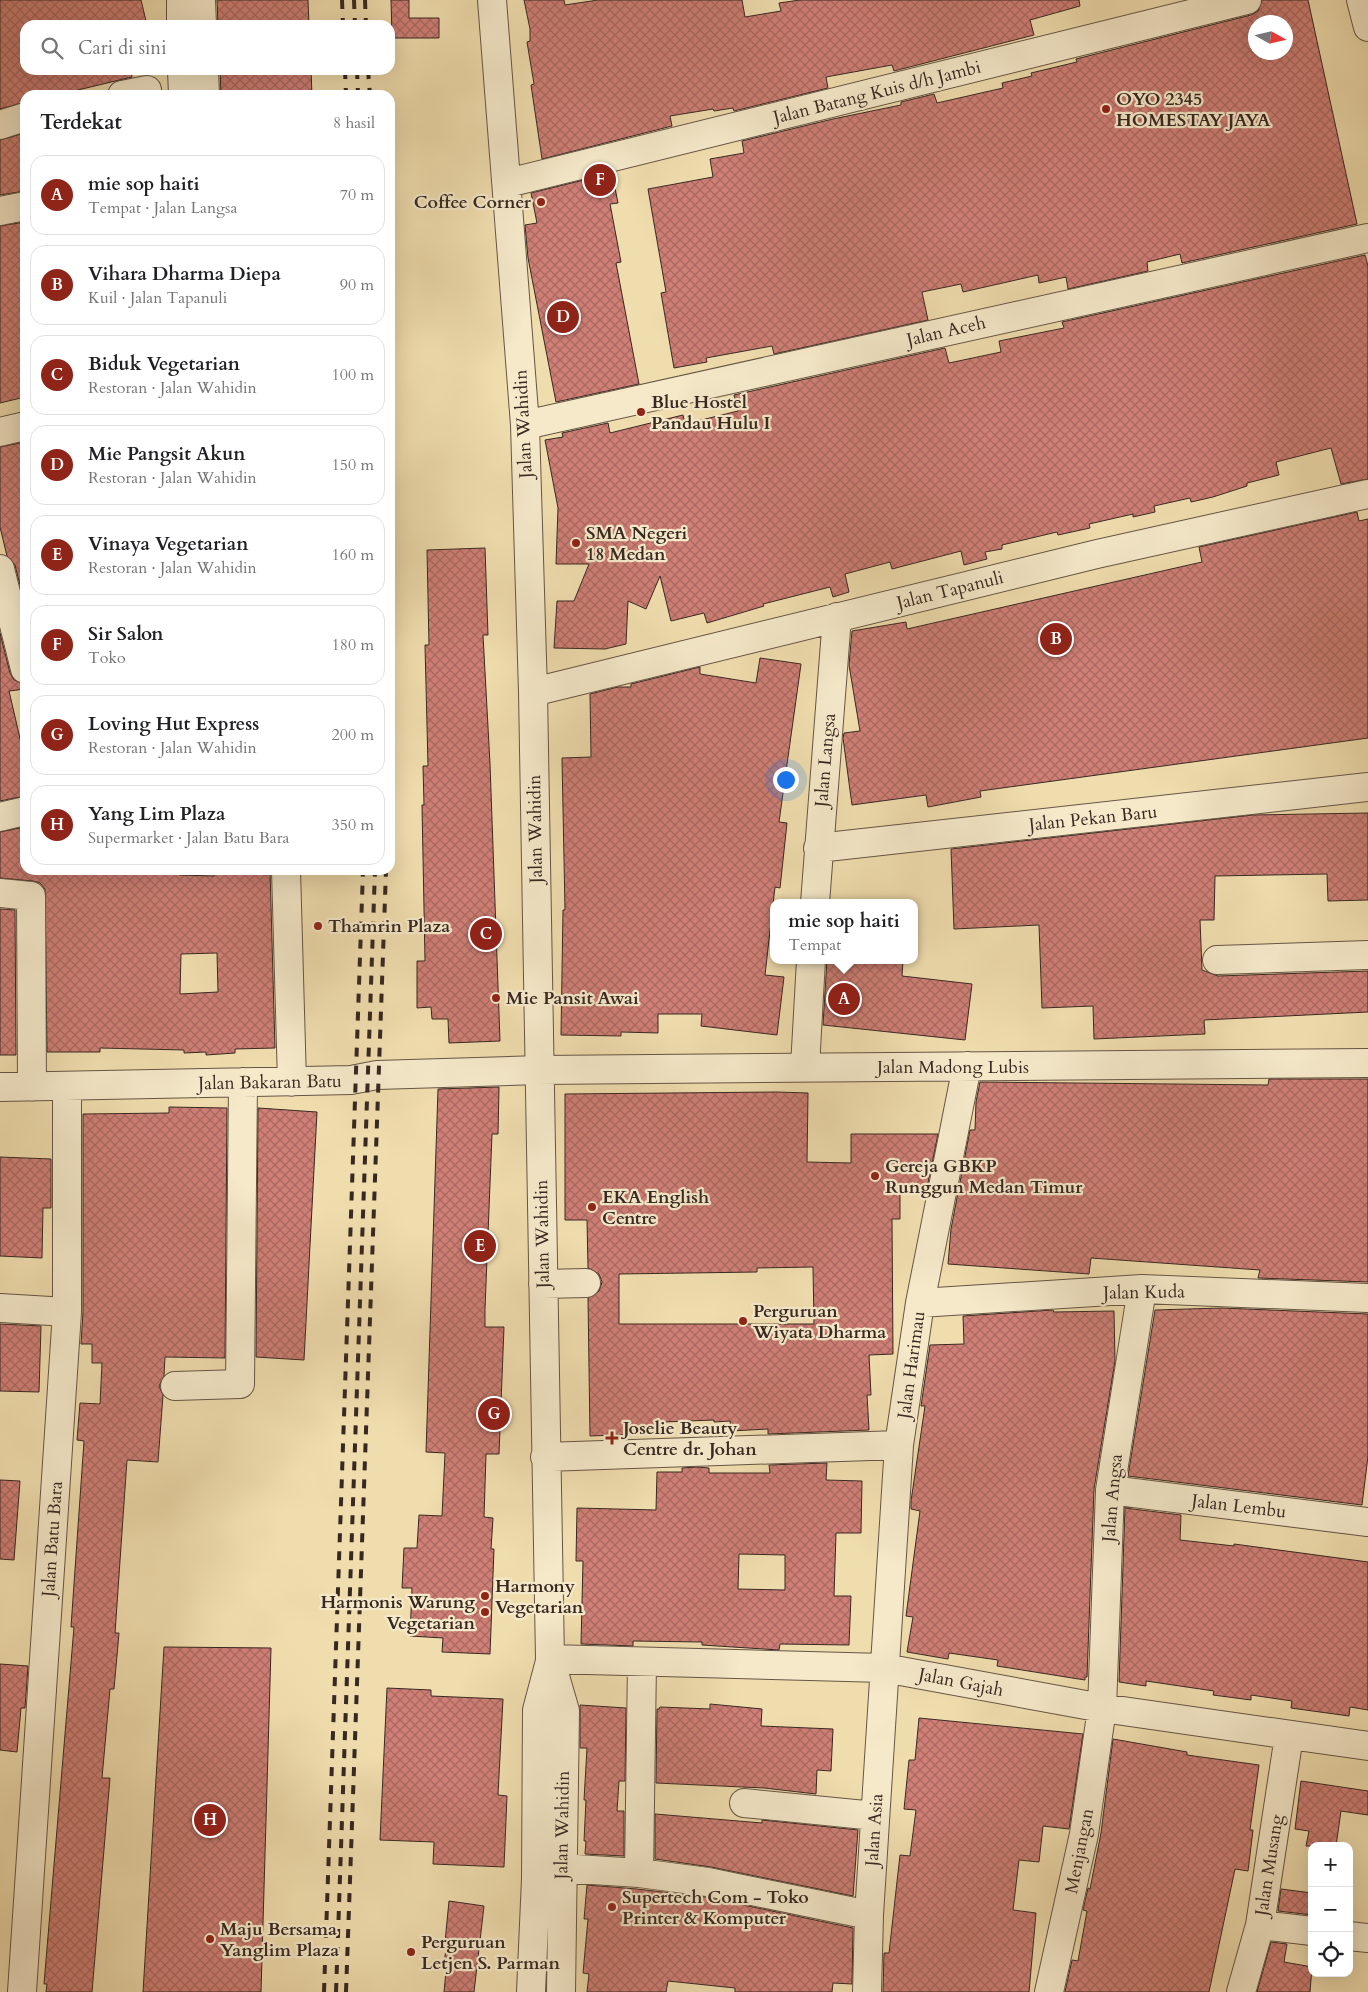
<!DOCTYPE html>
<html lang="id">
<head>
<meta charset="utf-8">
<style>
  body { margin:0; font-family:Cardo,serif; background:#f2f2f2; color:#202124 }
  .controls { position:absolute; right:15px; bottom:15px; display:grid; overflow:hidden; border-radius:10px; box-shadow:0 5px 20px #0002 }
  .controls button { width:45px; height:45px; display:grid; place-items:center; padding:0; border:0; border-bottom:1px solid #e0e0e0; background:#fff; color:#202124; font:25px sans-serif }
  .compass { position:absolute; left:1248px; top:15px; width:45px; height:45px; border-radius:50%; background:#fff; box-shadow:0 5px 20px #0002; rotate:98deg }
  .you { position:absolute; left:785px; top:779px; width:18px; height:18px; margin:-12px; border:4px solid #fff; border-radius:50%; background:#1a73e8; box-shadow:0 0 0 8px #1a73e833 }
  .badge { display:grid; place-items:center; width:32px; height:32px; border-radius:50%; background:#8f2418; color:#fff; font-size:16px; font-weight:700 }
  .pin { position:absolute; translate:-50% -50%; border:2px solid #fff; box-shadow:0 1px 5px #0006 }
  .popup { position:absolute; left:770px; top:899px; width:148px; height:65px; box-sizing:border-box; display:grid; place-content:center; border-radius:10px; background:#fff; filter:drop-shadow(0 1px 4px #0005); font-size:16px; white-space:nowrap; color:#757577 }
  .popup b { font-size:19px; color:#202124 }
  .popup::after { content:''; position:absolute; left:50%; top:100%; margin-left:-10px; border:10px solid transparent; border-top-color:#fff }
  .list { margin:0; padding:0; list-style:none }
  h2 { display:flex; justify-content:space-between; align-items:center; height:65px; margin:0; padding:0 20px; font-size:21px }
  h2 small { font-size:16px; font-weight:400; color:#757577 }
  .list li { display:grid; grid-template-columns:32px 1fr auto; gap:15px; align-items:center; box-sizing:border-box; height:80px; margin:0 10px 10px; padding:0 10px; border:1px solid #e0e0e0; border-radius:15px }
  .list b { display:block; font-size:19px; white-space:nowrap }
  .list p { margin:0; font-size:16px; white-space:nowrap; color:#757577 }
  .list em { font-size:16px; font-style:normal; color:#757577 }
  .icon { flex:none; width:28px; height:28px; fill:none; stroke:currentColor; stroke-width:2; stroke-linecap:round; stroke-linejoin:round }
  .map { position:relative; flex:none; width:1368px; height:1992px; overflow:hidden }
  .search { position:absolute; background:#fff; box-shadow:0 5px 20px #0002; left:20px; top:20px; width:375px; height:55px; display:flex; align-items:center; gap:12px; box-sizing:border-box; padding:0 18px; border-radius:15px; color:#757577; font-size:19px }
  .panel { position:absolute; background:#fff; box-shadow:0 5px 20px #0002; left:20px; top:90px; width:375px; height:785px; border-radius:15px }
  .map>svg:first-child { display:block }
</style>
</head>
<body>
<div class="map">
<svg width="1368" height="1992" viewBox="0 0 1368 1992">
  <defs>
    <pattern id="building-cross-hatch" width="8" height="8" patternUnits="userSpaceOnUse" patternTransform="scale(1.25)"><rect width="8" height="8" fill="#cf7f76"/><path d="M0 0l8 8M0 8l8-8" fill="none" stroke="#a96860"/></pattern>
  </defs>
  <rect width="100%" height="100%" fill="#f0ddae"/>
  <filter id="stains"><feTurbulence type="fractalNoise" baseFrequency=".004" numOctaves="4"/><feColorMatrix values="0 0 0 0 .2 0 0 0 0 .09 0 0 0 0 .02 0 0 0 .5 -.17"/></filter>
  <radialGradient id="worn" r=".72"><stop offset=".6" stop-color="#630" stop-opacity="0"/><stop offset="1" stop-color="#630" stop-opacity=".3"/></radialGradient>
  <path fill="url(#building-cross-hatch)" stroke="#382822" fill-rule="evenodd" d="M 0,0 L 141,0 L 147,25 L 25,25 L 25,70 L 131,70 L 132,77 L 57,95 L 25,95 L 25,102 L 0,109 Z
    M 217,0 L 308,0 L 309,25 L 218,25 Z
    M 391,0 L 409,0 L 409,18 L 439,18 L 439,38 L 392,38 Z
    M 524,0 L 564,0 L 565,5 L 598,0 L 742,0 L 745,17 L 781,11 L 779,3 L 800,0 L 1079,0 L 1080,6 L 1030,20 L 1034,35 L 894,71 L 892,65 L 826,77 L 828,88 L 734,111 L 733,108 L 714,111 L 713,109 L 670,116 L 672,126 L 542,159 L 531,85 L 534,84 L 527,42 L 530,41 L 530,29 Z
    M 1262,0 L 1308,0 L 1357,224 L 1182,263 L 1180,254 L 1147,262 L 1148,271 L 1068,289 L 1066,277 L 1039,283 L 1038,275 L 963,292 L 961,284 L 922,292 L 928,320 L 774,354 L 772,346 L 706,358 L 707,362 L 674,368 L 661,293 L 666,292 L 648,189 L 713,177 L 710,159 L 744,153 L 742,141 L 833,119 L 901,105 L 901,102 L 934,94 L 937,103 L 1003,88 L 1002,83 L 1032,76 L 1031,73 L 1077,62 L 1076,59 L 1251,15 L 1258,11 ZM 1256,22 L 1286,22 L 1286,52 L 1256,52 Z
    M 220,70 L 311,70 L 312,95 L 221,95 Z
    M 25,133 L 25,191 L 0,195 L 0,140 Z
    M 612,173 L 618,203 L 610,204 L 621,262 L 616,263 L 639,384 L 556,402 L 528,258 L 525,225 L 537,223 L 531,193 Z
    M 25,222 L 25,397 L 0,403 L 0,226 Z
    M 1365,255 L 1368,266 L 1368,479 L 1341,484 L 1331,448 L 1276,462 L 1279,475 L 1247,483 L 1247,486 L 1213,497 L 1191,502 L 1190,498 L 1154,506 L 1155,512 L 1133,517 L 1133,514 L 1089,524 L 1090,528 L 1058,535 L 1057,532 L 1002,545 L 1002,549 L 985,552 L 987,559 L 964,565 L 961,551 L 892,569 L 890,562 L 845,574 L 849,592 L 833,597 L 830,587 L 763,604 L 764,606 L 707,623 L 704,613 L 671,621 L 660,576 L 646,609 L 628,601 L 626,644 L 605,649 L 554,648 L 557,601 L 574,601 L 589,564 L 556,564 L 558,508 L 545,440 L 563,437 L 562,433 L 608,423 L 610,433 L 683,415 L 685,424 L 738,411 L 734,395 L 945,348 L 949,363 L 1001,352 L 999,341 L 1064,328 L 1062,322 Z
    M 25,442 L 25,605 L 15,565 L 7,556 L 0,527 L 0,447 Z
    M 1357,512 L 1359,521 L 1368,519 L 1368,738 L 980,791 L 981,797 L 928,807 L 926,795 L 852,805 L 843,738 L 844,733 L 860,731 L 849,665 L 852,631 L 906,622 L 907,629 L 1202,562 L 1199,547 Z
    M 485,548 L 488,635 L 483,635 L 490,764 L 500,1041 L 449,1043 L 448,1019 L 432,1019 L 431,1007 L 417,1008 L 417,961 L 425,961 L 422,805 L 424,805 L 423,766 L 428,766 L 425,645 L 429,645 L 427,550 Z
    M 0,633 L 10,673 L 14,680 L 25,684 L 25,689 L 9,691 L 25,760 L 25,796 L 0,801 Z
    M 760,658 L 801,664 L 779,822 L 787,823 L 780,888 L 775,887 L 765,975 L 784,977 L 777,1035 L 701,1026 L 702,1014 L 658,1014 L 658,1033 L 621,1032 L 621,1036 L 561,1035 L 563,910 L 565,910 L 562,758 L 591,757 L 590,694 L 618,687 L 631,687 L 631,684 L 700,667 L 700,674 L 756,683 Z
    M 1368,813 L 1368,900 L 1328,901 L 1327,874 L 1215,876 L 1214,920 L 1200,920 L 1202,970 L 1218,976 L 1368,971 L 1368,1012 L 1204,1020 L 1205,1034 L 1094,1039 L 1093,1006 L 1042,1008 L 1039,925 L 954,929 L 951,849 L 1253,815 Z
    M 25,827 L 25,870 L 179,870 L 179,875 L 214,876 L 214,870 L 270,870 L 275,1048 L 235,1049 L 235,1053 L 206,1055 L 206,1052 L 184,1053 L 184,1050 L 100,1048 L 100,1052 L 47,1052 L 45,889 L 40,883 L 33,881 L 0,878 L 0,832 ZM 217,953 L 218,992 L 180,994 L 181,954 Z
    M 0,909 L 15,910 L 16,1055 L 0,1055 Z
    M 827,960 L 903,960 L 902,976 L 972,984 L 965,1040 L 823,1025 Z
    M 1269,1079 L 1368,1079 L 1368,1282 L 1258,1278 L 1260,1270 L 1091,1258 L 1089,1274 L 948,1264 L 951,1229 L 970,1130 L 975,1130 L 976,1102 L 980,1082 L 1268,1085 Z
    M 499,1087 L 498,1134 L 492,1134 L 485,1309 L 485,1327 L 504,1327 L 499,1454 L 486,1454 L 484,1517 L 493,1518 L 491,1549 L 494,1549 L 490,1654 L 442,1652 L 443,1638 L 410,1636 L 412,1588 L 402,1588 L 404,1548 L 417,1548 L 419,1515 L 442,1516 L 445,1453 L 426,1452 L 438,1089 Z
    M 777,1092 L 808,1093 L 807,1162 L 851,1163 L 851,1134 L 938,1134 L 926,1193 L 900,1192 L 900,1219 L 892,1219 L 893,1354 L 869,1355 L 871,1395 L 867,1395 L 869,1430 L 768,1434 L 768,1429 L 731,1431 L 730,1421 L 714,1422 L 714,1420 L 663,1422 L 663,1433 L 590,1436 L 588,1298 L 599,1291 L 602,1282 L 599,1274 L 588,1268 L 587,1220 L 565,1220 L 565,1094 ZM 813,1267 L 814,1324 L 619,1324 L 619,1274 L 757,1272 L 757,1268 Z
    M 169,1107 L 227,1108 L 225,1358 L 165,1357 L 164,1376 L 159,1386 L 163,1395 L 158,1462 L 127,1460 L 115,1633 L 119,1633 L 114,1689 L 110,1689 L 102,1778 L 110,1778 L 92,1992 L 46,1992 L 47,1984 L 44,1984 L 74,1627 L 71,1627 L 84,1441 L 77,1440 L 80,1403 L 100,1404 L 102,1363 L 92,1363 L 92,1344 L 81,1344 L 83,1312 L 83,1114 L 169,1113 Z
    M 258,1108 L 317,1112 L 304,1360 L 256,1357 Z
    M 0,1157 L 51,1159 L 51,1208 L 43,1208 L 42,1258 L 0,1256 Z
    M 1221,1308 L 1368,1314 L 1368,1456 L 1362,1505 L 1128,1476 L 1155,1310 Z
    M 1053,1310 L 1054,1312 L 1114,1311 L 1115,1361 L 1094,1489 L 1087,1677 L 1085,1677 L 1085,1680 L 997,1666 L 998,1660 L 949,1653 L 948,1659 L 907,1652 L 913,1617 L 906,1616 L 920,1511 L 911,1509 L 911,1501 L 925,1406 L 921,1406 L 930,1345 L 964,1344 L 963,1316 Z
    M 0,1324 L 41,1326 L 39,1392 L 0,1391 Z
    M 827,1463 L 826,1480 L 862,1481 L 861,1533 L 836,1533 L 834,1596 L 851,1596 L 849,1645 L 780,1644 L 779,1650 L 702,1645 L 702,1642 L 633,1641 L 633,1646 L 581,1644 L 583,1561 L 576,1561 L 577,1508 L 656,1510 L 657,1472 L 682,1472 L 682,1468 L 697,1467 L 709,1468 L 709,1473 L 770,1473 L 769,1465 ZM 739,1554 L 785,1555 L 785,1590 L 738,1589 Z
    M 0,1480 L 20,1481 L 14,1560 L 0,1559 Z
    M 1125,1508 L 1181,1515 L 1180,1540 L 1234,1546 L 1234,1544 L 1368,1562 L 1368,1710 L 1350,1707 L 1349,1716 L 1291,1708 L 1292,1701 L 1251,1695 L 1251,1700 L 1213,1695 L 1214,1691 L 1146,1681 L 1146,1686 L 1119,1682 Z
    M 164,1647 L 271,1648 L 261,1992 L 143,1992 Z
    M 0,1664 L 28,1666 L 25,1708 L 21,1708 L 17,1752 L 0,1750 Z
    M 387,1688 L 431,1690 L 431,1696 L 503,1699 L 498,1795 L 507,1796 L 504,1867 L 433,1864 L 434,1842 L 380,1840 Z
    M 710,1704 L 762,1709 L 761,1726 L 833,1729 L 831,1771 L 817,1770 L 816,1794 L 764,1788 L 656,1783 L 657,1709 L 659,1709 L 660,1707 L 710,1709 Z
    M 580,1705 L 626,1708 L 625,1781 L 619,1781 L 617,1811 L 624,1811 L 624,1856 L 585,1854 L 586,1841 L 584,1841 L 586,1800 L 584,1800 L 587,1748 L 580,1748 Z
    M 919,1718 L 1083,1734 L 1069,1829 L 1043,1826 L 1039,1862 L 1019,1860 L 1013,1910 L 1036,1913 L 1029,1992 L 883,1992 L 884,1953 L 889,1953 L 900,1855 L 910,1856 L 916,1810 L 904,1809 L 909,1760 L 915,1760 Z
    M 1113,1739 L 1187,1752 L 1187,1755 L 1259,1765 L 1250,1830 L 1253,1830 L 1248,1871 L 1235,1869 L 1209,1992 L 1065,1992 L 1072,1960 L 1078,1961 L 1087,1911 L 1083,1910 L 1088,1888 L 1090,1889 L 1101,1833 Z
    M 1301,1781 L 1368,1791 L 1368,1815 L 1341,1811 L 1336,1846 L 1306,1846 L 1309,1831 L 1295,1829 Z
    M 655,1814 L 762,1823 L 762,1820 L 858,1830 L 853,1896 L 711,1867 L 655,1859 Z
    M 587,1885 L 637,1889 L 705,1897 L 853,1928 L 852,1984 L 833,1983 L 832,1992 L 735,1992 L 735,1988 L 668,1981 L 666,1992 L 587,1992 L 589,1974 L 583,1973 L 588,1919 L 584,1919 Z
    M 1281,1889 L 1312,1893 L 1312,1915 L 1278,1911 Z
    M 449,1901 L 484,1906 L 474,1992 L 444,1992 L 446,1971 L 443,1970 L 447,1942 L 445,1942 Z
    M 1271,1942 L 1287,1944 L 1284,1962 L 1312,1967 L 1310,1992 L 1257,1992 Z"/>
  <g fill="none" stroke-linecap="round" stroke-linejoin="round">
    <defs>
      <path id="minor" d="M 181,0 L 181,25
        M 201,0 L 202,25
        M 492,0 L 525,425 L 533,692 L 550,1659 L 565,1711 L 561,1992
        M 1361,0 L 1368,27
        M 182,70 L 183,95
        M 204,70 L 205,95
        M 122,95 L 147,90
        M 0,125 L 25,117
        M 508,183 L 1247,0
        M 0,211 L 25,206
        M 525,425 L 1368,238
        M 0,432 L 25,426
        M 0,569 L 25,669
        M 533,692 L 1097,554 L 1368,494
        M 0,817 L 25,811
        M 818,848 L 1368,787
        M 286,870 L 292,1082
        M 0,893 L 31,896 L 32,1087
        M 815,903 L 837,617
        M 1217,960 L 1368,955
        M 805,1067 L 811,960
        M 0,1087 L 351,1080 L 377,1075 L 539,1070 L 1368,1063
        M 543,1284 L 586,1283
        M 920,1303 L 1142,1289 L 1368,1298
        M 0,1308 L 67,1312
        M 175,1386 L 240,1384 L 243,1082
        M 545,1457 L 899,1445
        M 1110,1490 L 1368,1522
        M 550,1659 L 884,1668 L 1102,1708 L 1368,1746
        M 744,1803 L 875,1816
        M 561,1868 L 639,1873 L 708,1882 L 869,1915
        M 639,1873 L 642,1662
        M 1260,1925 L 1312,1931
        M 1349,1936 L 1368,1938
        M 22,1992 L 67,1312 L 67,1086
        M 531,1992 L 536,1879 L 537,1710 L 550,1661
        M 867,1992 L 869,1915 L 899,1445 L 920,1303 L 967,1066
        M 1049,1992 L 1084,1834 L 1102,1708 L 1110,1490 L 1142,1289
        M 1241,1992 L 1260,1925 L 1289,1736"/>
    </defs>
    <use href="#minor" stroke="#665545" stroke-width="30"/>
    <use href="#minor" stroke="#f5e9ca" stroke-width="28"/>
    <path stroke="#382822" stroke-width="4" stroke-dasharray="9 9" stroke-linecap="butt" d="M 342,0 L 343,25
      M 354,0 L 355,25
      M 365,0 L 366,25
      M 345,70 L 346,95
      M 357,70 L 358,95
      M 368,70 L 370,95
      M 390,558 L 392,607 L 390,767
      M 324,1992 L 363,870
      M 336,1992 L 375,870
      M 346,1992 L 386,870"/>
  </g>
  <g fill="#8f2418" stroke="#f5e9ca" stroke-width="2">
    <circle cx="1106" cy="109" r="5"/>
    <circle cx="541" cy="202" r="5"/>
    <circle cx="641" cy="412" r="5"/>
    <circle cx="576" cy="543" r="5"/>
    <circle cx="318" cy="926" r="5"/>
    <circle cx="496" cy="998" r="5"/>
    <circle cx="875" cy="1176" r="5"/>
    <circle cx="592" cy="1207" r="5"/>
    <circle cx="743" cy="1321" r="5"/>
    <path d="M609.5 1430.5h5v5h5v5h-5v5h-5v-5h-5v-5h5z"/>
    <circle cx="485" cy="1596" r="5"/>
    <circle cx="485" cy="1612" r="5"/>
    <circle cx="612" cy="1907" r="5"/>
    <circle cx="210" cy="1939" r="5"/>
    <circle cx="411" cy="1952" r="5"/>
  </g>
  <g text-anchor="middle" stroke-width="4.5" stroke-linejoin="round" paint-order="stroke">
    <g font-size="18" fill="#382822" stroke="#f5e9ca">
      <text transform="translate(877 92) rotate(-14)" y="6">Jalan Batang Kuis d/h Jambi</text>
      <text transform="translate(946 331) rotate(-13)" y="6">Jalan Aceh</text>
      <text transform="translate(523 424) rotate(-93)" y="6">Jalan Wahidin</text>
      <text transform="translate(950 590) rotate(-14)" y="6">Jalan Tapanuli</text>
      <text transform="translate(825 760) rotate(-85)" y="6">Jalan Langsa</text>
      <text transform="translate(1093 818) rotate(-6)" y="6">Jalan Pekan Baru</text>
      <text transform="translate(535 829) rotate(-91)" y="6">Jalan Wahidin</text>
      <text x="953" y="1073">Jalan Madong Lubis</text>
      <text transform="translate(270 1082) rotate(-1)" y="6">Jalan Bakaran Batu</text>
      <text transform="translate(542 1234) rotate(-91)" y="6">Jalan Wahidin</text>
      <text transform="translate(1144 1292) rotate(-1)" y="6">Jalan Kuda</text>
      <text transform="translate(911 1365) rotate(-82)" y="6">Jalan Harimau</text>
      <text transform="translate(1112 1498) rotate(-85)" y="6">Jalan Angsa</text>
      <text transform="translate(1239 1506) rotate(7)" y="6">Jalan Lembu</text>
      <text transform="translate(52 1539) rotate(-86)" y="6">Jalan Batu Bara</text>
      <text transform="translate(961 1682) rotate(11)" y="6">Jalan Gajah</text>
      <text transform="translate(562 1825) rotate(-89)" y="6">Jalan Wahidin</text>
      <text transform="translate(874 1830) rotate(-86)" y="6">Jalan Asia</text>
      <text transform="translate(1079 1851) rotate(-79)" y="6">Menjangan</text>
      <text transform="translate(1269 1865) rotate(-81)" y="6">Jalan Musang</text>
    </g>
    <g font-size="18" font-weight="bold" fill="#382822" stroke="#f5e9ca" text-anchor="start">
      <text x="1116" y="105">OYO 2345<tspan x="1116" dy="21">HOMESTAY JAYA</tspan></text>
      <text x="531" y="208" text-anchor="end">Coffee Corner</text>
      <text x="651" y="408">Blue Hostel<tspan x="651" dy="21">Pandau Hulu I</tspan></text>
      <text x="586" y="539">SMA Negeri<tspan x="586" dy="21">18 Medan</tspan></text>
      <text x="328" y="932">Thamrin Plaza</text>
      <text x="506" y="1004">Mie Pansit Awai</text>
      <text x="885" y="1172">Gereja GBKP<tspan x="885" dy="21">Runggun Medan Timur</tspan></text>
      <text x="602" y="1203">EKA English<tspan x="602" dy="21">Centre</tspan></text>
      <text x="753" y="1317">Perguruan<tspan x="753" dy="21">Wiyata Dharma</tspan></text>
      <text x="623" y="1434">Joselie Beauty<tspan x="623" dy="21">Centre dr. Johan</tspan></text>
      <text x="495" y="1592">Harmony<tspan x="495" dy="21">Vegetarian</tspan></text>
      <text x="475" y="1608" text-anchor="end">Harmonis Warung<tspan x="475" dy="21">Vegetarian</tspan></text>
      <text x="622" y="1903">Supertech Com - Toko<tspan x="622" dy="21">Printer &amp; Komputer</tspan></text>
      <text x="220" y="1935">Maju Bersama<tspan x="220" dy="21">Yanglim Plaza</tspan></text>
      <text x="421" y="1948">Perguruan<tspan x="421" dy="21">Letjen S. Parman</tspan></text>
    </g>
  </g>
  <rect width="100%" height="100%" filter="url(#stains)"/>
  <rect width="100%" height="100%" fill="url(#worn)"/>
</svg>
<div class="controls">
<button>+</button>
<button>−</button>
<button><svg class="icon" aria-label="locate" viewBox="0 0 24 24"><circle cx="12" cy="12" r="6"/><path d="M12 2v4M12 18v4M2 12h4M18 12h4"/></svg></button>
</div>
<svg class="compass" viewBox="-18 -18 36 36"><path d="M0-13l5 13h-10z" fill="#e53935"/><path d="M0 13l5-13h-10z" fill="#757577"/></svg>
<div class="you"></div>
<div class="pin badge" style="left:844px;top:999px">A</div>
<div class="popup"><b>mie sop haiti</b>Tempat</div>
<div class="pin badge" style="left:1056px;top:639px">B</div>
<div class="pin badge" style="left:486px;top:934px">C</div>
<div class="pin badge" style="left:563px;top:317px">D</div>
<div class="pin badge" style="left:480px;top:1246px">E</div>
<div class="pin badge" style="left:600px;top:180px">F</div>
<div class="pin badge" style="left:494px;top:1414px">G</div>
<div class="pin badge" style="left:210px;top:1820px">H</div>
<div class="search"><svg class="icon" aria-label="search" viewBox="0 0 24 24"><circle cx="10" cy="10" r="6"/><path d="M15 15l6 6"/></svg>Cari di sini</div>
<section class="panel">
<h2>Terdekat<small>8 hasil</small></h2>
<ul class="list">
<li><span class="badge">A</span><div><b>mie sop haiti</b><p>Tempat · Jalan Langsa</p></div><em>70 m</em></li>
<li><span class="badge">B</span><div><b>Vihara Dharma Diepa</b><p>Kuil · Jalan Tapanuli</p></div><em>90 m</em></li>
<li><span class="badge">C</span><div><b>Biduk Vegetarian</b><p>Restoran · Jalan Wahidin</p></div><em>100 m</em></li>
<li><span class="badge">D</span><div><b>Mie Pangsit Akun</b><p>Restoran · Jalan Wahidin</p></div><em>150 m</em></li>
<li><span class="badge">E</span><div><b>Vinaya Vegetarian</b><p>Restoran · Jalan Wahidin</p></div><em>160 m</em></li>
<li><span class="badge">F</span><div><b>Sir Salon</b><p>Toko</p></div><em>180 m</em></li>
<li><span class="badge">G</span><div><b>Loving Hut Express</b><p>Restoran · Jalan Wahidin</p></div><em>200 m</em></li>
<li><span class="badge">H</span><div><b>Yang Lim Plaza</b><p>Supermarket · Jalan Batu Bara</p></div><em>350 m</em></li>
</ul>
</section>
</div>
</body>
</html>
